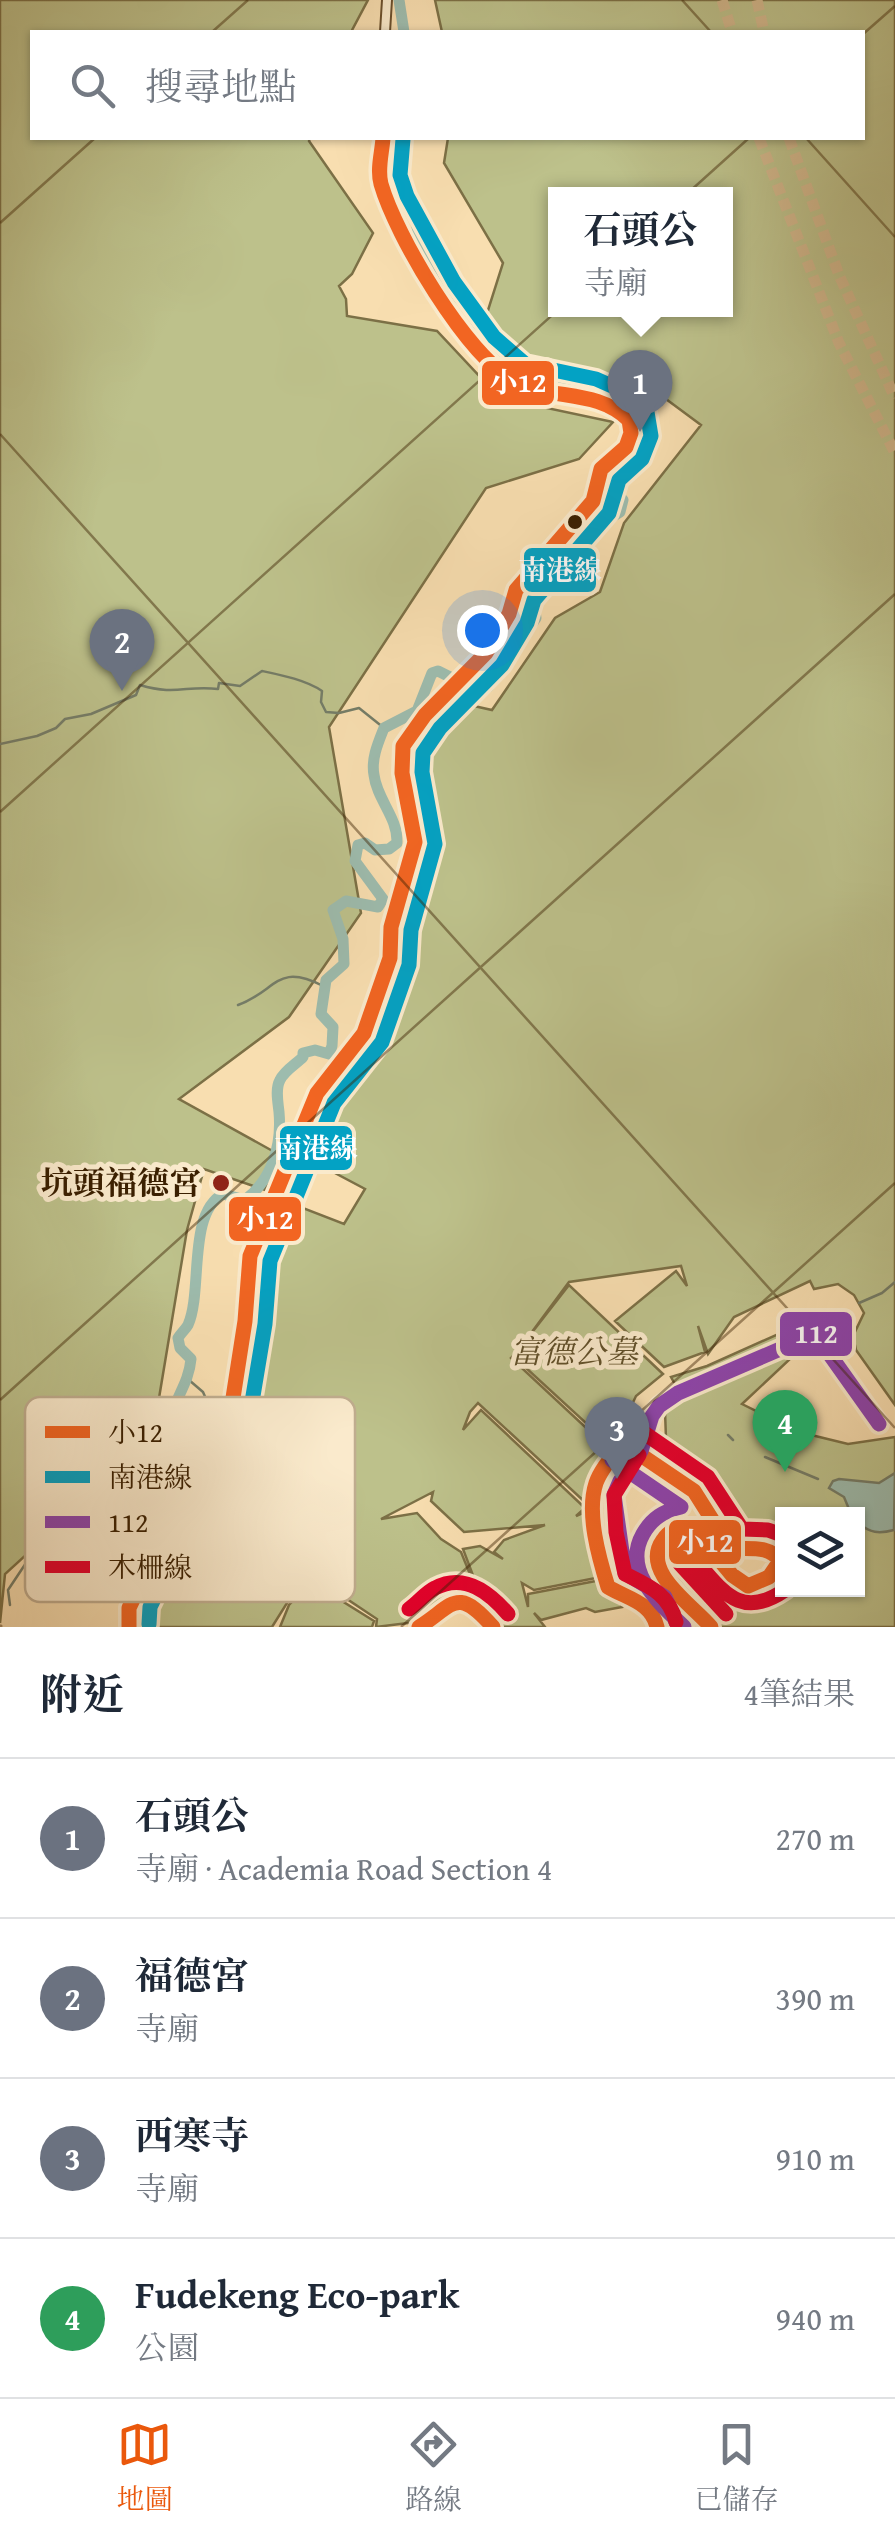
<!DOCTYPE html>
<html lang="zh-TW">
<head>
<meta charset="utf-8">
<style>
  body { margin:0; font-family:"Gentium Book Plus","Noto Serif TC",serif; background:#f2f2f3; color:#1f2937 }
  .controls { position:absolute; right:30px; bottom:30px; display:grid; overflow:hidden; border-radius:0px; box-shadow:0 2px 8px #0004 }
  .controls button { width:90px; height:90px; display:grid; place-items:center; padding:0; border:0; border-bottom:2px solid #e0e1e3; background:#fff; color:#1f2937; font:50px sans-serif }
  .you { position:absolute; left:482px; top:630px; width:35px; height:35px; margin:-25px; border:8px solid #fff; border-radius:50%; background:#1a73e8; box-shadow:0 0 0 15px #1a73e833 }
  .badge { display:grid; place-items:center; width:65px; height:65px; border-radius:50%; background:#ea580c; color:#fff; font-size:32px; font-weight:700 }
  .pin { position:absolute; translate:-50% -82px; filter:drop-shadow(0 2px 5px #0008) }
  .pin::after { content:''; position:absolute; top:52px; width:35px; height:30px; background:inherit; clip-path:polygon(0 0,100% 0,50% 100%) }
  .popup { position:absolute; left:548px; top:187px; width:185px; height:130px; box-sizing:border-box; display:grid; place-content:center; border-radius:0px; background:#fff; filter:drop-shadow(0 2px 8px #0005); font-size:32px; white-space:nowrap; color:#747a83 }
  .popup b { font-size:38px; color:#1f2937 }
  .popup::after { content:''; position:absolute; left:50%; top:100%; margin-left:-20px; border:20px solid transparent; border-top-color:#fff }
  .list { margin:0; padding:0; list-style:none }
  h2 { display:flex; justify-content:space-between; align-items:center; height:130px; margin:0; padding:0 40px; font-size:42px }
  h2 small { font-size:32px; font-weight:400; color:#747a83 }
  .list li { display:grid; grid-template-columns:65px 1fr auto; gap:30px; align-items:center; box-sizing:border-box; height:160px; padding:0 40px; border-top:2px solid #e0e1e3 }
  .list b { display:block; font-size:38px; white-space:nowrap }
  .list p { margin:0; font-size:32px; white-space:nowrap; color:#747a83 }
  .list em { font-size:32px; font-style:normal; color:#747a83 }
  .icon { flex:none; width:55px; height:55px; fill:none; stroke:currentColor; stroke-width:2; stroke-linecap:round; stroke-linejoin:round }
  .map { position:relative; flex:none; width:895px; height:1627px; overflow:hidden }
  .search { position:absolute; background:#fff; box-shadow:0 2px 8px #0004; left:30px; right:30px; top:30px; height:110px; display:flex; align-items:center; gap:25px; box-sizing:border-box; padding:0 35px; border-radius:0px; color:#747a83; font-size:38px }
  .sheet { height:770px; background:#fff }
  nav { display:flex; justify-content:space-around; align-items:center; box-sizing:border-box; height:140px; border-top:2px solid #e0e1e3; background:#fff; font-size:28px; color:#747a83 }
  nav a { display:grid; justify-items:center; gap:5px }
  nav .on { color:#ea580c }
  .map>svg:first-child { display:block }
</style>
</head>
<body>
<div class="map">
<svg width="895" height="1627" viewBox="0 0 895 1627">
  <rect width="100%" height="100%" fill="#f8deb0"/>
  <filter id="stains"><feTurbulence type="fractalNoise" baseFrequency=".002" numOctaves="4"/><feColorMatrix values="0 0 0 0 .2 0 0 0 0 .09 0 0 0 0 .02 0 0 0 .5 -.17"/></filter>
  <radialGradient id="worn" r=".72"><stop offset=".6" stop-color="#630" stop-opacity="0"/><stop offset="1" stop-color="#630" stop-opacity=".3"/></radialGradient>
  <path fill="#bdc18b" stroke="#7c7046" stroke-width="2.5" fill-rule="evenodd" d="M 0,0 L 368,0 L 351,32 L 32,32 L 32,138 L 310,138 L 309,141 L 373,233 L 352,274 L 339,286 L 346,299 L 347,316 L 437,331 L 500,398 L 613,422 L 579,459 L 486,488 L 329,727 L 361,913 L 289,1017 L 179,1099 L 278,1154 L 265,1190 L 204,1169 L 187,1230 L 152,1440 L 5,1574 L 0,1623 Z
    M 435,0 L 895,0 L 895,1405 L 856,1350 L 853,1336 L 864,1313 L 854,1295 L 838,1284 L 814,1289 L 810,1281 L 734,1317 L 708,1354 L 698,1326 L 705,1352 L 664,1367 L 615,1321 L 676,1271 L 687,1286 L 681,1266 L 569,1282 L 523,1344 L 569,1285 L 663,1374 L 636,1396 L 612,1447 L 513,1356 L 511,1358 L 611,1451 L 588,1487 L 587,1504 L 478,1403 L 470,1412 L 463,1430 L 481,1410 L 585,1508 L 576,1516 L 587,1511 L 601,1577 L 534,1590 L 522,1583 L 528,1607 L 528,1594 L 601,1580 L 604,1590 L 619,1600 L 622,1607 L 595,1612 L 586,1608 L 541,1620 L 534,1613 L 545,1627 L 500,1627 L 486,1610 L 463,1549 L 480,1546 L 503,1559 L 494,1552 L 504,1540 L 545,1525 L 464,1532 L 431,1501 L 433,1492 L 381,1519 L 417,1513 L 441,1539 L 461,1552 L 482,1604 L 473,1599 L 448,1596 L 416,1622 L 376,1627 L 377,1619 L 347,1599 L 346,1568 L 333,1562 L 346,1544 L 297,1587 L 272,1627 L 137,1627 L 134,1608 L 160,1553 L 170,1515 L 200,1541 L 243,1488 L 219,1464 L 270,1236 L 285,1201 L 344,1224 L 365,1189 L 299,1154 L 319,1098 L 368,1037 L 397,959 L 423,842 L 409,745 L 452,701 L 492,710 L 555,618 L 600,592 L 624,523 L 701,425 L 647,385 L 509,363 L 483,326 L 503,263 L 444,163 L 448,138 L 862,138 L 862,32 L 442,32 ZM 555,195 L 725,195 L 725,310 L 555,310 Z
    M 832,1310 L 839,1313 L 742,1404 L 799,1432 L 848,1444 L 895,1437 L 895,1627 L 715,1627 L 662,1566 C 658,1549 674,1522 694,1533 C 725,1552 729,1618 778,1575 L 781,1557 L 729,1542 L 709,1502 L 696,1487 L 667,1466 L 665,1411 L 678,1390 L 671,1377 L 707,1366 ZM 782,1514 L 858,1514 L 858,1590 L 782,1590 Z
    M 328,1564 L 343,1571 L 342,1601 L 374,1621 L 372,1627 L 280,1627 L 289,1605 Z"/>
  <path fill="#9dbcae" stroke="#757d68" stroke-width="2.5" d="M 895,1473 L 894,1530 C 879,1534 870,1533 858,1523 L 858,1514 L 851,1514 L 844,1497 L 829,1488 L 833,1481 L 839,1479 L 879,1483 Z
    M 682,1545 L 691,1549 L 728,1595 L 720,1607 L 713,1609 L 705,1605 L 700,1594 L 695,1594 L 679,1578 L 673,1560 Z"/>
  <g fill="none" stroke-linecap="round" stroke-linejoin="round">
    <path stroke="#757d68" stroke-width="2.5" d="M 633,400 L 648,367 L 659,361
      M 0,744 L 37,736 L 56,728 L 65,719 L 91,714 L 136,695 L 140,685 C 176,696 186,685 218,689 L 219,683 L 240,686 L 262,671 C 281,675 306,680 322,691 L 321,702 L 326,712 L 339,713 L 359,708 L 384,728
      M 238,1005 C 277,991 276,962 323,986
      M 859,1303 L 882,1293 L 895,1282
      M 189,1380 L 203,1392 L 221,1433
      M 728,1435 L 733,1440
      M 765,1457 L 818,1479
      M 10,1605 L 8,1590 L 36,1548 L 63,1544 L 72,1533
      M 713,1609 L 718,1622"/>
    <path stroke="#9dbcae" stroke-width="11" d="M 399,0 L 404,32
      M 72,1533 L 87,1518 L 122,1496 L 135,1470 L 171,1437 C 167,1403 188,1391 191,1359 L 180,1348 L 178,1338 C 181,1333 185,1330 188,1325 C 203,1292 187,1213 223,1194 L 245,1200 C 272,1180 282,1145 279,1112 C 278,1102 275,1089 280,1080 C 284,1071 296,1064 303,1057 L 303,1053 L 315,1050 L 329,1054 L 332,1046 L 333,1027 L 321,1014 L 326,980 L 344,964 L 343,939 L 333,910 L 346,901 L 378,907 L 383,899 L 355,861 L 358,845 L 365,843 L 375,850 L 389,849 L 397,843 C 398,817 377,800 374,775 C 371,759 378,743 384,728 L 417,711 L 432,673 L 438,671 L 456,680 L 488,687 L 536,618 L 532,588 L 536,580 L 581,536 L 620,512 L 623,500 L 607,484 L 609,472 L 646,442 L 648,419 L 633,400 L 621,399 L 595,388 L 509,372 L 498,362 L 469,309 L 448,287 L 422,248 L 414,215 L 402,194 L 390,181 L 390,161 L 400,138"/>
    <path stroke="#d2b88d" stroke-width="11" stroke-dasharray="11 5.5" stroke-linecap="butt" d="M 722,0 L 732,32
      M 757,0 L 764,32
      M 759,138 L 839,343 L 895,453
      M 789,138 L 839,275 L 895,398"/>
    <defs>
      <path id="minor" d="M 385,32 L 387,0
        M 129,1627 C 122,1599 145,1584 152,1559 C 157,1542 154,1527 163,1511 L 195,1478 L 217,1450 L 228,1430 L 245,1321 L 250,1256 L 317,1093 L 364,1033 L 390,958 L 391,927 L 415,842 L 402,773 L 403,746 L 425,715 L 486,653 L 509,614 L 516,590 L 593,501 L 601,469 L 626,447 L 631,433 L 629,420 C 605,389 551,396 516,382 C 474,365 392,228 381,183 C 377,169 383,152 383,138
        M 419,1627 C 430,1622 434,1612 444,1606 C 464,1593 482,1614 493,1627
        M 657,1627 C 654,1600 626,1601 608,1587 C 600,1567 589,1503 596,1483 C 602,1469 614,1456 623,1443 L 694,1491 L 730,1548 C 742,1550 759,1547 770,1551 C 797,1562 763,1585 748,1586 L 732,1575 L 692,1527 C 680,1526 671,1529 664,1538 C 636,1570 695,1604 711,1627"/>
    </defs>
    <use href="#minor" stroke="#6a4f2c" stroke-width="12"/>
    <use href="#minor" stroke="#faeacc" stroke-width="8"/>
    <defs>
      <path id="bus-1" d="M 623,1443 L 694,1491 L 730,1548 C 748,1550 769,1544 780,1561 L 769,1577 L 748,1586 L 732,1575 L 692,1527 C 680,1527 670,1529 663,1540 C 640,1572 693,1605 711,1627
        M 623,1443 C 614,1455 601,1468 596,1483 C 586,1513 599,1558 608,1587 C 628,1599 651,1602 657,1627
        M 129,1627 L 129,1608 L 152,1559 L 163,1511 L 195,1478 L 228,1430 L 245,1321 L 250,1256 L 317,1093 L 364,1033 L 390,958 L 391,927 L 415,842 L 402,773 L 403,746 L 425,715 L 486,653 L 509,614 L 516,590 L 593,501 L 601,469 L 626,447 L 631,433 L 629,420 C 596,388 552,401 514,381 C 466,355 396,236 381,184 C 377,169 382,153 383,138
        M 419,1627 C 454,1605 456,1585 493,1627"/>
      <path id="bus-2" d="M 149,1624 L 150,1607 L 171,1564 L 180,1523 L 211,1490 L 246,1438 L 265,1324 L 270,1261 L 334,1103 L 382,1042 L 409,965 L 411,930 L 435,844 L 422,772 L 423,753 L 440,728 L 502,665 L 527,623 L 534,600 L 609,513 L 619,480 L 642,459 L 651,436 L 647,412 L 630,394 L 596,379 L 525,364 L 494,337 L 454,282 L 407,196 L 400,175 L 403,139"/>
      <path id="bus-3" d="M 612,1460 L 681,1507 C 664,1511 652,1518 643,1534 C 622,1571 659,1603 684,1627
        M 676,1622 L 665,1597 L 625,1573 L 614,1495 L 620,1481 L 641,1451 L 652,1416 L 659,1406 L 678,1393 L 829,1328 L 830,1355 L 879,1424"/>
      <path id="bus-4" d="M 634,1426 L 708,1477 L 742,1529 L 768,1530 L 782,1535
        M 639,1455 L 614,1495 L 616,1532 L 625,1574 C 649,1586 669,1594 676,1622
        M 409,1609 C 418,1603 425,1593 435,1588 C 465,1572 490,1593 508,1614
        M 726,1614 L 680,1564 L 677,1555 L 682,1548 C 716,1575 731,1627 785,1590"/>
    </defs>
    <use href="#bus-1" stroke="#faeacc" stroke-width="22"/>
    <use href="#bus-2" stroke="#faeacc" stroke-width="22"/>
    <use href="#bus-3" stroke="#faeacc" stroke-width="22"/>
    <use href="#bus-4" stroke="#faeacc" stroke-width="22"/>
    <use href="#bus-1" stroke="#f26522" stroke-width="15"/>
    <use href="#bus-2" stroke="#03a2c4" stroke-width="15"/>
    <use href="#bus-3" stroke="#8e44ad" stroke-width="15"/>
    <use href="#bus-4" stroke="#e4002b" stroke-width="15"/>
  </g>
  <path fill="none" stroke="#3a1f00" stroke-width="2.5" stroke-opacity="0.45" d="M 682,0 L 711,32M 212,32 L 248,0M 862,35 L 895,6M 806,138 L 895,237M 0,223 L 95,138M 0,434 L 895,1428M 0,812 L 749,138M 0,1400 L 895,594M 0,1625 L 2,1627M 401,1627 L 895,1183"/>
  <circle fill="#3a1f00" stroke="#faeacc" stroke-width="4" cx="575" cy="522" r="9"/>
  <circle fill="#8f2418" stroke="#faeacc" stroke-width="4" cx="221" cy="1183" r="10"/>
  <g text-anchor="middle" stroke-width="10" stroke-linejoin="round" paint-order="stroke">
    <g font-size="32" font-weight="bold" fill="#3a1f00" stroke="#faeacc" text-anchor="end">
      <text x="201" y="1194">坑頭福德宮</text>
    </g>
    <g font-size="32" font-style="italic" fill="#61502a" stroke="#faeacc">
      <text x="574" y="1363">富德公墓</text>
    </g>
  </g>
  <rect x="25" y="1397" width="330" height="205" rx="15" fill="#faeacc" stroke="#c0ad8f" stroke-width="2.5"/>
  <rect x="45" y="1426" width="45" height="12" fill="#f26522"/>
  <rect x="45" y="1471" width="45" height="12" fill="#03a2c4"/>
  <rect x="45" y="1516" width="45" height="12" fill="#8e44ad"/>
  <rect x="45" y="1561" width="45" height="12" fill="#e4002b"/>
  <g font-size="28" fill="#3a1f00">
    <text x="108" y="1442">小12</text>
    <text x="108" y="1487">南港線</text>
    <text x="108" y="1532">112</text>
    <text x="108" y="1577">木柵線</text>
  </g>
  <g stroke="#faeacc" stroke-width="4">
    <rect x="480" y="359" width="76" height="48" rx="10" fill="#f26522"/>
    <rect x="522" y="546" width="76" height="48" rx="10" fill="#03a2c4"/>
    <rect x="278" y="1124" width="76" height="48" rx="10" fill="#03a2c4"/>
    <rect x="227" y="1195" width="76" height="48" rx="10" fill="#f26522"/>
    <rect x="778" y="1310" width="76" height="48" rx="10" fill="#8e44ad"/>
    <rect x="667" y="1518" width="76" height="48" rx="10" fill="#f26522"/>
  </g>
  <g font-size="28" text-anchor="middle" font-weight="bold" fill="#fff">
    <text x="518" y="392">小12</text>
    <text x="560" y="580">南港線</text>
    <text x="316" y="1158">南港線</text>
    <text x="265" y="1229">小12</text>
    <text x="816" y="1343">112</text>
    <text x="705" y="1552">小12</text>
  </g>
  <rect width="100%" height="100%" filter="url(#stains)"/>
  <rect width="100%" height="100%" fill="url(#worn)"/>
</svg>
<div class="controls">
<button><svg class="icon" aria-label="layers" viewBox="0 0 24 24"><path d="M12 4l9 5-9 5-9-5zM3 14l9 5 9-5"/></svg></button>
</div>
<div class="you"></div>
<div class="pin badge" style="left:640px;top:432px;background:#6b7280">1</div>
<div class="popup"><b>石頭公</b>寺廟</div>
<div class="pin badge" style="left:122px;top:691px;background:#6b7280">2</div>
<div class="pin badge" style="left:617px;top:1479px;background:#6b7280">3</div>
<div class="pin badge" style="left:785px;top:1472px;background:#2e9e5b">4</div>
<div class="search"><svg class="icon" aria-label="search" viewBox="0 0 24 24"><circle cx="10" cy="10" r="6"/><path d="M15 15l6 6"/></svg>搜尋地點</div>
</div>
<section class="sheet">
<h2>附近<small>4筆結果</small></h2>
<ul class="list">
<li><span class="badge" style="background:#6b7280">1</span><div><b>石頭公</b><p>寺廟 · Academia Road Section 4</p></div><em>270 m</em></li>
<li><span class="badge" style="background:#6b7280">2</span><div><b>福德宮</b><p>寺廟</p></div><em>390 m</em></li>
<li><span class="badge" style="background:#6b7280">3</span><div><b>西寒寺</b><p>寺廟</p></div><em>910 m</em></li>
<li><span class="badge" style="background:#2e9e5b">4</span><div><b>Fudekeng Eco-park</b><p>公園</p></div><em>940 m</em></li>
</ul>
</section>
<nav>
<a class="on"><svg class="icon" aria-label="map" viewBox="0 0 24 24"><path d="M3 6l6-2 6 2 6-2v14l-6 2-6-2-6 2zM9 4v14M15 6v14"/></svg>地圖</a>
<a><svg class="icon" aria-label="directions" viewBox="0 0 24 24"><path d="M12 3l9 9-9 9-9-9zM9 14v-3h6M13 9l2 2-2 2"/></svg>路線</a>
<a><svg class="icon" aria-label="saved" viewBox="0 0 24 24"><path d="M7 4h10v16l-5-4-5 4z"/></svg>已儲存</a>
</nav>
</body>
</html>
